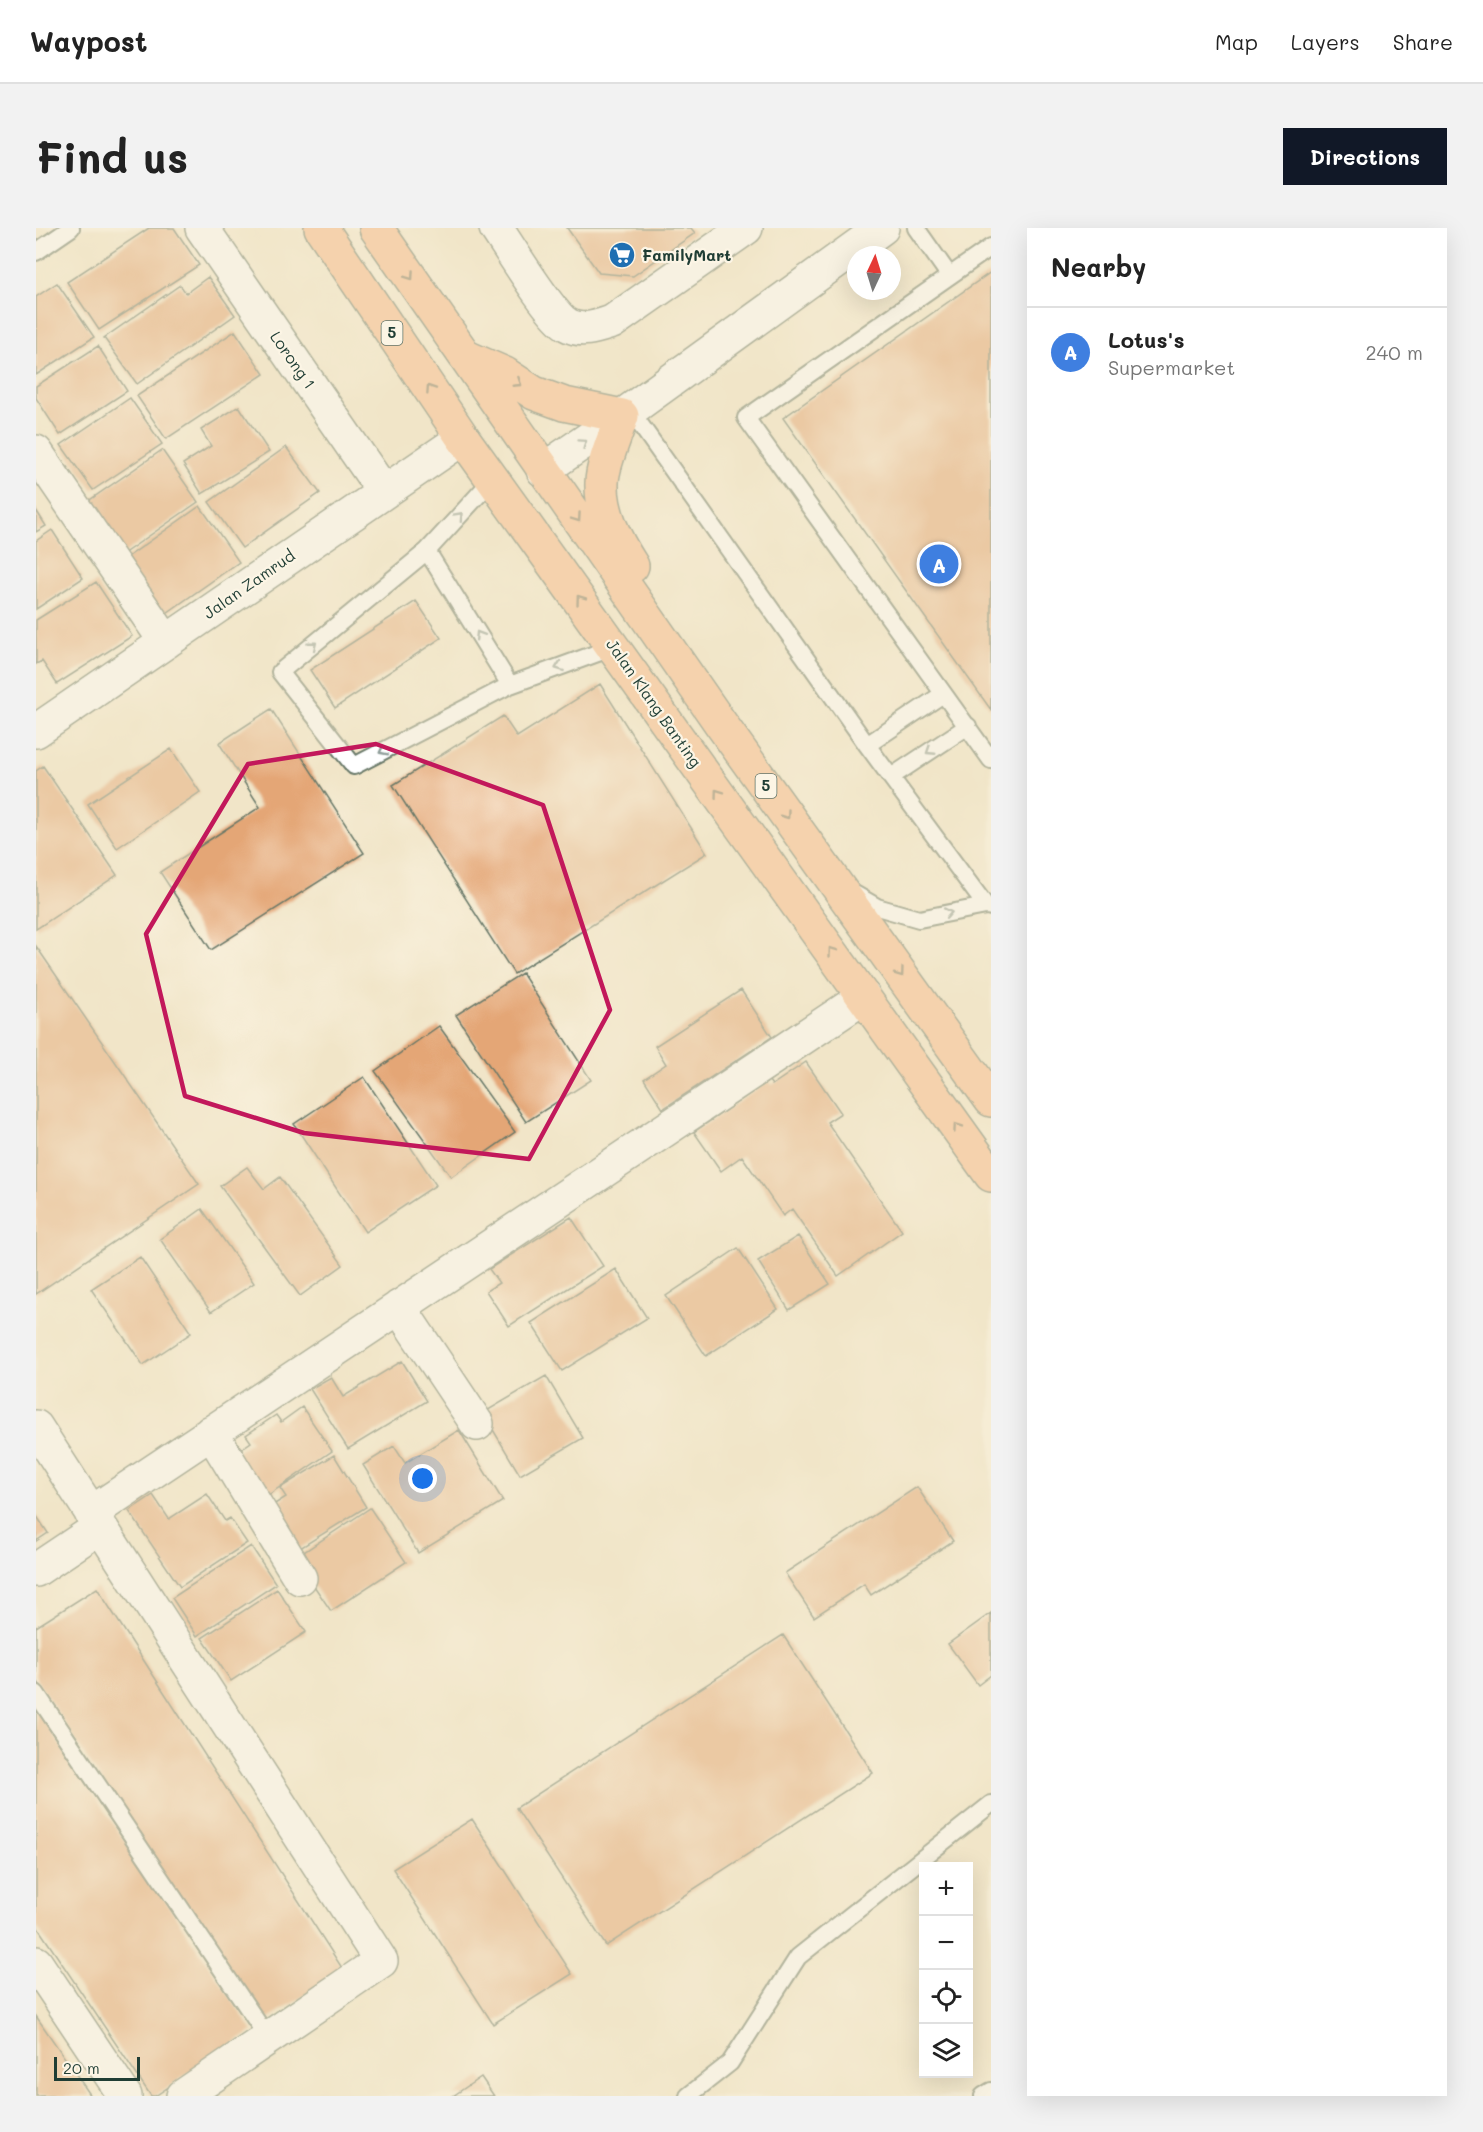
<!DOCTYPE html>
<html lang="en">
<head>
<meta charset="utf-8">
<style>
  body { margin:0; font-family:Mali,sans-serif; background:#f2f2f2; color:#222 }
  .controls { position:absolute; right:18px; bottom:18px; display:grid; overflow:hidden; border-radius:0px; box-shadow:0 6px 24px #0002 }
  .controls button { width:54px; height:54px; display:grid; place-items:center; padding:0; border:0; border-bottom:2px solid #e0e0e0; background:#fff; color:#222; font:30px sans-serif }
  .compass { position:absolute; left:811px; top:18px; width:54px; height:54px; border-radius:50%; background:#fff; box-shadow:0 6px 24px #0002; rotate:4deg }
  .scale { position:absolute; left:18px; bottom:15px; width:86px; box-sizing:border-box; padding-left:6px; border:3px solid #1f3d34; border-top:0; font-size:16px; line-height:21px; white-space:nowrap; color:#1f3d34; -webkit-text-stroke:4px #fcf5e5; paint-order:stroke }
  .you { position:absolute; left:387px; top:1251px; width:21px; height:21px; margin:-15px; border:4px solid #fff; border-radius:50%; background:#1a73e8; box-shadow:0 0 0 9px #1a73e833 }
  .badge { display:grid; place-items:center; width:39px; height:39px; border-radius:50%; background:#111827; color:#fff; font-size:20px; font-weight:700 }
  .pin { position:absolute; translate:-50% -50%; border:3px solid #fff; box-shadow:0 2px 6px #0006 }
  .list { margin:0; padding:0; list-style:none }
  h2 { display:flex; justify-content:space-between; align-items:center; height:78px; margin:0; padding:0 24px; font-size:26px }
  h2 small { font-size:20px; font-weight:400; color:#767676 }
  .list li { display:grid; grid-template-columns:39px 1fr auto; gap:18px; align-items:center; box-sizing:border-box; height:90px; padding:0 24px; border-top:2px solid #e0e0e0 }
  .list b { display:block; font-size:22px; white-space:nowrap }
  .list p { margin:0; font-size:20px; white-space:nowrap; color:#767676 }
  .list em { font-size:20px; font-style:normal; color:#767676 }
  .icon { flex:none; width:33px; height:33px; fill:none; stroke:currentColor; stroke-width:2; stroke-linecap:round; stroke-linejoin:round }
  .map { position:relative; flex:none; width:955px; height:1868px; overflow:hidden; border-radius:0px }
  header { display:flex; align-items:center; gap:36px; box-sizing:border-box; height:84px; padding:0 30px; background:#fff; border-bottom:2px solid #e0e0e0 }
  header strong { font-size:28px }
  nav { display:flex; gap:33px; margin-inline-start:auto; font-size:21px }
  .intro { display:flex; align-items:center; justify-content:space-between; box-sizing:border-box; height:144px; padding:0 36px }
  h1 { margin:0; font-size:42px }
  .button { padding:15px 27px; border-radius:0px; background:#111827; color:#fff; font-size:21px; font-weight:700 }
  main { display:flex; gap:36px; padding:0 36px }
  aside { flex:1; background:#fff; border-radius:0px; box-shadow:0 6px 24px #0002 }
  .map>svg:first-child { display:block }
</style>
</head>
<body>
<header>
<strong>Waypost</strong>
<nav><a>Map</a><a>Layers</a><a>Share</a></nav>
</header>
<div class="intro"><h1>Find us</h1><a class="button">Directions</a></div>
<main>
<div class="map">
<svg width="955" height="1868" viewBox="0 0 955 1868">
  <rect width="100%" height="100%" fill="#fcf5e5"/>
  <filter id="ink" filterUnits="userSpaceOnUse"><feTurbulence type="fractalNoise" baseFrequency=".0167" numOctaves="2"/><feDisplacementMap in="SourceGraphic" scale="12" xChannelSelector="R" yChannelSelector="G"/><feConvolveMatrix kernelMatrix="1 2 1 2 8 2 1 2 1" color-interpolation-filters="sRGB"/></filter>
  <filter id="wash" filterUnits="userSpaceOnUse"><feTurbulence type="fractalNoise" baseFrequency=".008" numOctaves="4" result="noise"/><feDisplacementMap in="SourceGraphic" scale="24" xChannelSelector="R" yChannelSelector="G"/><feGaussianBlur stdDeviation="1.35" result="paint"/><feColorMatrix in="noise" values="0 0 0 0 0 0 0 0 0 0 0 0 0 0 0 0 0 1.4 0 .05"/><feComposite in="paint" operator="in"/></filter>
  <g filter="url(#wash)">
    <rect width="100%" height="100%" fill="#f1e5c8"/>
    <g id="blocks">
      <path fill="#e4a676" d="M 113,0 L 138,0 L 163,37 L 63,102 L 31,54 Z
        M 531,0 L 655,0 L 659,5 L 597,48 L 563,45 Z
        M 955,44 L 955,482 L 747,190 Z
        M 172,49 L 199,87 L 101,156 L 68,110 L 144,57 L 150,65 Z
        M 21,55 L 58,109 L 0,147 L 0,69 Z
        M 199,103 L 228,146 L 130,211 L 101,168 Z
        M 62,118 L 91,163 L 24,207 L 0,170 L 0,158 Z
        M 94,170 L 126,216 L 57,262 L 25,217 Z
        M 203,178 L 233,224 L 166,266 L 147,236 L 175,218 L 165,202 Z
        M 250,219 L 284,265 L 206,320 L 173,274 Z
        M 126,222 L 162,274 L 84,328 L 48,276 Z
        M 164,278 L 203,334 L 125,389 L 86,333 Z
        M 0,282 L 10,298 L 0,304 Z
        M 16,302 L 47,350 L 0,381 L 0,313 Z
        M 60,354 L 96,408 L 21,456 L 6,433 L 0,436 L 0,392 Z
        M 380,373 L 405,410 L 299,480 L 274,442 Z
        M 564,456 L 671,625 L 478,746 L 357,557 L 467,488 L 481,509 Z
        M 235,481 L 328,625 L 175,722 L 124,644 L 224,579 L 183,515 Z
        M 135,521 L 164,564 L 81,620 L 52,576 Z
        M 7,538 L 81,647 L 0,701 L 0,543 Z
        M 0,718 L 163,956 L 0,1066 Z
        M 486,745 L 555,852 L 490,894 L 420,787 Z
        M 705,762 L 736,809 L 627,881 L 608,851 L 630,836 L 619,818 Z
        M 403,798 L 479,904 L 415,949 L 339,843 Z
        M 770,834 L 805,885 L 791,894 L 866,1003 L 802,1048 L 756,981 L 747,988 L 706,928 L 685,943 L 658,904 L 733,853 L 736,857 Z
        M 328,849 L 400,957 L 329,1004 L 258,896 Z
        M 211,939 L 228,961 L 244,949 L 307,1037 L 264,1068 L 184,958 Z
        M 166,981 L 218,1055 L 175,1084 L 124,1011 Z
        M 535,989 L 567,1038 L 473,1098 L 450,1063 L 463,1055 L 453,1041 Z
        M 762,1008 L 794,1056 L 753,1082 L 722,1033 Z
        M 702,1020 L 742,1081 L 670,1128 L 630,1068 Z
        M 104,1029 L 155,1105 L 107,1137 L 55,1061 Z
        M 580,1041 L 611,1090 L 526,1143 L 495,1095 Z
        M 366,1133 L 391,1173 L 312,1221 L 274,1161 L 295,1149 L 307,1169 Z
        M 510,1148 L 547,1210 L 484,1247 L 447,1185 Z
        M 266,1179 L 296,1223 L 222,1274 L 192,1230 L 215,1214 L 210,1207 L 240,1187 L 245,1194 Z
        M 423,1202 L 467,1273 L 382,1325 L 327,1237 L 358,1218 L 369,1235 Z
        M 298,1227 L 330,1279 L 253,1327 L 226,1284 L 250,1269 L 244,1260 Z
        M 881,1259 L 917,1313 L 835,1367 L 828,1356 L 778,1389 L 749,1345 Z
        M 171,1266 L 189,1293 L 194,1290 L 211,1315 L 144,1359 L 93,1283 L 117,1267 L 133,1291 Z
        M 334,1280 L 370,1334 L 295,1383 L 259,1330 Z
        M 0,1287 L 12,1305 L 0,1313 Z
        M 215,1318 L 240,1356 L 161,1408 L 136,1370 Z
        M 61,1360 L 308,1743 L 222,1797 L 0,1451 L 0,1399 Z
        M 241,1361 L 270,1404 L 195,1453 L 166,1410 Z
        M 955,1385 L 955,1447 L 942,1457 L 912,1416 Z
        M 747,1407 L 837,1545 L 570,1718 L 480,1580 Z
        M 0,1481 L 217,1803 L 119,1868 L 115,1868 L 0,1697 Z
        M 436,1591 L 536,1746 L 457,1796 L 357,1641 Z
        M 0,1788 L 55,1868 L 0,1868 Z
        M 445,1849 L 458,1868 L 417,1868 Z"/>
    </g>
  </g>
  <g filter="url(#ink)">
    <use href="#blocks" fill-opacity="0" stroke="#687868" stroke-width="1.5"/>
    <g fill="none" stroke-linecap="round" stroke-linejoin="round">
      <defs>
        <path id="service" d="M 880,0 L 913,47
          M 955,19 L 710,190 L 955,532
          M 0,24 L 35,0
          M 594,182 L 831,517 L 950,678
          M 457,251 L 391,323 L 244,444 L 318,538 L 474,457 L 578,419
          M 391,323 L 474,457
          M 831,517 L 907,466
          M 855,549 L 932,498
          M 815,664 L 841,679 L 883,691 L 950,678 L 955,679
          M 0,1465 L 232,1810
          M 652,1868 L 694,1835 L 762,1729 L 955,1576
          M 947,1868 L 955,1863"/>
        <path id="minor" d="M 166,0 L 348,264
          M 460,0 C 473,19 515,88 532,97 C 546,105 563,98 576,94 L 710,0
          M 0,224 L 130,414
          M 507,242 L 586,188 L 846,0
          M 0,503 L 427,210
          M 363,1079 L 441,1196
          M 0,1199 L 345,1733 L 147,1868
          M 175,1204 L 264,1350
          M 55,1285 L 828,769
          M 0,1342 L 64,1299
          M 0,1735 L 89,1868"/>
        <path id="trunk" d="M 285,0 L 427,210 L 955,947
          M 340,0 L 685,496 L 955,872
          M 430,129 L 469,146 L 498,165 L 528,176 L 586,188 C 580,206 566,237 566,255 C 565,285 580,313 596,338"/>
      </defs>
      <use href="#service" stroke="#687868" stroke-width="20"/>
      <use href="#minor" stroke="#687868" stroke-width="36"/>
      <use href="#trunk" stroke="#687868" stroke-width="36"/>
      <use href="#service" stroke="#fff" stroke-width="16"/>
      <use href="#minor" stroke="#fff" stroke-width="33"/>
      <use href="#trunk" stroke="#fbbb8c" stroke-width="33"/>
    </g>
    <defs><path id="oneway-chevron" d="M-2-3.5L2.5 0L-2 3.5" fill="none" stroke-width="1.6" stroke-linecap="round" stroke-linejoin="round" transform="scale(1.5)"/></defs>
    <g stroke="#82765c">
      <use href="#oneway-chevron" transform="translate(374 48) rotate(55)"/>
      <use href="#oneway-chevron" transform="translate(482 155) rotate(33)"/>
      <use href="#oneway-chevron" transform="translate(394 161) rotate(-124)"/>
      <use href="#oneway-chevron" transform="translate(541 290) rotate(55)"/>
      <use href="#oneway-chevron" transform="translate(544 371) rotate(-126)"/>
      <use href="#oneway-chevron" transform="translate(682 565) rotate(-126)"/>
      <use href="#oneway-chevron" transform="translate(750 587) rotate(54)"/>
      <use href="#oneway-chevron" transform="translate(796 723) rotate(-126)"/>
      <use href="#oneway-chevron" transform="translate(864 745) rotate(54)"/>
      <use href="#oneway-chevron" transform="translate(921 899) rotate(-125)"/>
    </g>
    <g stroke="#8f9e9a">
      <use href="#oneway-chevron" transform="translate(547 215) rotate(-35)"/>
      <use href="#oneway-chevron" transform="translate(423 288) rotate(-47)"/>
      <use href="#oneway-chevron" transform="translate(443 407) rotate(-122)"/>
      <use href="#oneway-chevron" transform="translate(277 417) rotate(-39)"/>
      <use href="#oneway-chevron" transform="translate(523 439) rotate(160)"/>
      <use href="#oneway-chevron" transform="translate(347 523) rotate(153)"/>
      <use href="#oneway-chevron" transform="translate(894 523) rotate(147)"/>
      <use href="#oneway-chevron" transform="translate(912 685) rotate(-11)"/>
    </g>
  </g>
  <path d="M0 0H955V1868H0ZM 340,516 L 507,577 L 574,782 L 493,931 L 268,905 L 149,868 L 110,706 L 212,536 Z" fill="#f1e5c8" fill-opacity=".55" fill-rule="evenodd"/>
  <path fill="none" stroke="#c2185b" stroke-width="4.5" stroke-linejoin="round" d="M 340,516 L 507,577 L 574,782 L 493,931 L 268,905 L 149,868 L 110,706 L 212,536 Z"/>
  <defs>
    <symbol id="supermarket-disc" viewBox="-11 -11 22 22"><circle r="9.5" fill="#1f6fb2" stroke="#fcf5e5"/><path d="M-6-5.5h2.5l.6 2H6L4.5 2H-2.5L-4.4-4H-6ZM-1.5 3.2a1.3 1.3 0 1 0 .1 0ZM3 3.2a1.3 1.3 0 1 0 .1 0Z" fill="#fff"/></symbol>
  </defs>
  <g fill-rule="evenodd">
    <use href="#supermarket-disc" x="571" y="12" width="30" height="30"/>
  </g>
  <g text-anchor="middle" stroke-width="4.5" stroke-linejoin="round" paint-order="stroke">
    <g fill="#fcf5e5" stroke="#617469" stroke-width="1.5">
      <rect x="345.5" y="93" width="21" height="24" rx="4.5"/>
      <rect x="719.5" y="546" width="21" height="24" rx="4.5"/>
    </g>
    <g font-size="15" font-weight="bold" fill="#1f3d34">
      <text x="356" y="110">5</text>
      <text x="730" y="563">5</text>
    </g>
    <g font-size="16" font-weight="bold" fill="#1f3d34" stroke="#fcf5e5" text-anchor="start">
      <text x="606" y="33">FamilyMart</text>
    </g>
    <g font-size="16" fill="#1f3d34" stroke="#fcf5e5">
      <text transform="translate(257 132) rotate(55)" y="6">Lorong 1</text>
      <text transform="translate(213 356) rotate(-35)" y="6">Jalan Zamrud</text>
      <text transform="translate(618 475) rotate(55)" y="6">Jalan Klang Banting</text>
    </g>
  </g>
</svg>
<div class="controls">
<button>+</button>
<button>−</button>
<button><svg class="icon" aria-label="locate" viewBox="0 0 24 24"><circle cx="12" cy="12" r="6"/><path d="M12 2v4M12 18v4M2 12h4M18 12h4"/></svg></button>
<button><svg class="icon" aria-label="layers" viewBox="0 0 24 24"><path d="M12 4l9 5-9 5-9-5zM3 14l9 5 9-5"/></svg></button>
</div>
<svg class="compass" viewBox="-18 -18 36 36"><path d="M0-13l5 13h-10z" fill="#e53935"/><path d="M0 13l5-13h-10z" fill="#767676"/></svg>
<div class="scale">20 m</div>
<div class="you"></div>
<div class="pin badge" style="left:903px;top:336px;background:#3f7fe0">A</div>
</div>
<aside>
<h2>Nearby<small></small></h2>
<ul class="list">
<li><span class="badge" style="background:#3f7fe0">A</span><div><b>Lotus's</b><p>Supermarket</p></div><em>240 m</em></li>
</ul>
</aside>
</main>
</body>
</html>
